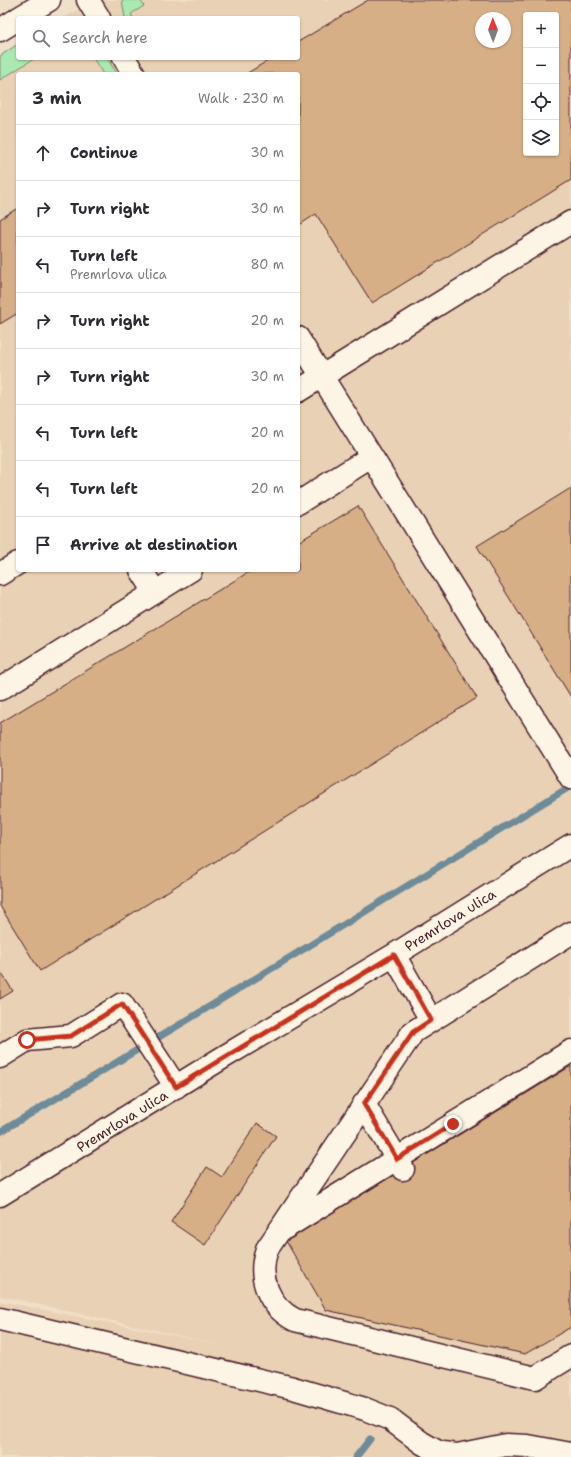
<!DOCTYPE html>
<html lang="en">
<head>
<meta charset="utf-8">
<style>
  body { margin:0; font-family:"Shantell Sans",sans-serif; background:#f7f7f7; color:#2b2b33 }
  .controls { position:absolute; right:12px; top:12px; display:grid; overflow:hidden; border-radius:4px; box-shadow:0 1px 3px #0004 }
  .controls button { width:36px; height:36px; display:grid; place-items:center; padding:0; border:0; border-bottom:1px solid #e1e1e2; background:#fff; color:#2b2b33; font:20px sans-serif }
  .compass { position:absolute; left:475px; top:12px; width:36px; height:36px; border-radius:50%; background:#fff; box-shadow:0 1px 3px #0004; rotate:359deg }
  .stop { position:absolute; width:12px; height:12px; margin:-9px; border:3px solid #c8321e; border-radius:50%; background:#fff }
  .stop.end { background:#c8321e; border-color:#fff; box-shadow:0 1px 4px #0008 }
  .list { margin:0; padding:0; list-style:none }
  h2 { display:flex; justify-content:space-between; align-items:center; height:52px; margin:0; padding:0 16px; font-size:17px }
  h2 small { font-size:13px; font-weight:400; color:#7c7c81 }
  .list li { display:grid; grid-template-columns:26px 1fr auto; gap:12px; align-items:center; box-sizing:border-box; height:56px; padding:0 16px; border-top:1px solid #e1e1e2 }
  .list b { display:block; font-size:15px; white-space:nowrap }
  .list p { margin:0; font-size:13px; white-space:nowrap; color:#7c7c81 }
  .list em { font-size:13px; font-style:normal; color:#7c7c81 }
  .icon { flex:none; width:22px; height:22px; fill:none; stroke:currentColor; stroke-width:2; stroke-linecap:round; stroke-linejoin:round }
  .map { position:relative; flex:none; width:571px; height:1457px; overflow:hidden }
  .search { position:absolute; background:#fff; box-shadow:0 1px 3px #0004; left:16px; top:16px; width:284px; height:44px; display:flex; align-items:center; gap:10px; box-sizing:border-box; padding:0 14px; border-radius:4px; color:#7c7c81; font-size:15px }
  .panel { position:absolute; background:#fff; box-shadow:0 1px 3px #0004; left:16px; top:72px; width:284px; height:500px; border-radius:4px }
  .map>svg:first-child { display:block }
</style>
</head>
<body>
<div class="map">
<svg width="571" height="1457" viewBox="0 0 571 1457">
  <rect width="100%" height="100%" fill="#f1e0c9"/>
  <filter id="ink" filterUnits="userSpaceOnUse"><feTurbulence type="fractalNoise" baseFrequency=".025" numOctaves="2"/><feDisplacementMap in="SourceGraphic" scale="8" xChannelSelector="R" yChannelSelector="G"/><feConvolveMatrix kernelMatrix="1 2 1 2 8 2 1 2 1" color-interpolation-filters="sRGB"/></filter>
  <g filter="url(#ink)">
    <path fill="#e9d1b5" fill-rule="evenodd" d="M 96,0 L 571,0 L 571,1457 L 0,1457 L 0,1301 L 226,1346 L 0,1296 L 0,56 L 18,44 L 18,58 L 298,58 L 298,18 L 63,18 ZM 526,15 L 556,15 L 556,153 L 526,153 ZM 481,18 L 505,18 L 505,42 L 481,42 ZM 18,74 L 298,74 L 298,570 L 18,570 Z"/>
    <path fill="#aae9b1" stroke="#7a846e" d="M 122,0 L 140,0 L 144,6 L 131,14 L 133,18 L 125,18 Z
      M 18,44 L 18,58 L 35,58 L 0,80 L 0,56 Z
      M 93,58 L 107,58 L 117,74 L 103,74 Z"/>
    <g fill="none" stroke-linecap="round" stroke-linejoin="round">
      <path stroke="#6d8b99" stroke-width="7" d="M 0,1132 L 189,1019 L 571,786
        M 356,1457 L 370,1439"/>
    </g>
    <path fill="#d6af87" stroke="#4a1f2b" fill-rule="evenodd" d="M 368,0 L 571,0 L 571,180 L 372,303 L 316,214 L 298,226 L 298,74 L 246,74 L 272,58 L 298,58 L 298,42 ZM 526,15 L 556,15 L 556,153 L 526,153 ZM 481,18 L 505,18 L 505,42 L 481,42 Z
      M 16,209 L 18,213 L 18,313 L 0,324 L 0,219 Z
      M 571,488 L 571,697 L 477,546 Z
      M 358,506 L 477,698 L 40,971 L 0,906 L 0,723 L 252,570 L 298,570 L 298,542 Z
      M 0,971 L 13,991 L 0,999 Z
      M 571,1066 L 571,1327 L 525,1354 L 326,1310 L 286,1241 Z
      M 257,1123 L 276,1136 L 205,1245 L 171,1222 L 207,1167 L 222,1177 Z"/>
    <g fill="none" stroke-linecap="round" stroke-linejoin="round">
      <defs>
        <path id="minor" d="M 88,0 L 99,18
          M 19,18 L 49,0
          M 0,30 L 18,19
          M 124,58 L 134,74
          M 298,338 L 571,778
          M 298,391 L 571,222
          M 298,503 L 371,457
          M 141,570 L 155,592
          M 0,574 L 18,563
          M 0,689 L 191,570
          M 571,933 L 413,1032 L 267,1249 C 257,1277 268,1306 295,1320 L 535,1378 L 571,1356
          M 394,955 L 431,1020
          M 0,1057 L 27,1040 L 71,1036 L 122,1004 L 176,1087
          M 364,1104 L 403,1169
          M 0,1195 L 222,1058 L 394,955 L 571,845
          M 285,1228 L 571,1051
          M 0,1319 L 293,1388 L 365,1409 L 390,1419 L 422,1443 L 438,1452 L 457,1455 L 506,1445 L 528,1446 L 571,1454"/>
      </defs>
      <use href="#minor" stroke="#4a1f2b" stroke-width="25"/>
      <use href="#minor" stroke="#fcf5e5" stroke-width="22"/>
    </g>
  </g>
  <g fill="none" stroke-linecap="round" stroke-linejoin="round" filter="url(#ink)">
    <path stroke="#c8321e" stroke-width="5" d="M 27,1040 L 71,1036 L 122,1004 L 176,1087 L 394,955 L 431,1020 L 413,1032 L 364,1104 L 397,1159 L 453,1124"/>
  </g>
  <g text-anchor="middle" stroke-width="3.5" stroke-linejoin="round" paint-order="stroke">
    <g font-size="14" fill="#4a1f2b" stroke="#fcf5e5">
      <text transform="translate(450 920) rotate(-32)" y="5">Premrlova ulica</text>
      <text transform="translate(122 1121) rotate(-32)" y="5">Premrlova ulica</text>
    </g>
  </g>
</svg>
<div class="controls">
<button>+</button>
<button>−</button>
<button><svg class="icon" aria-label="locate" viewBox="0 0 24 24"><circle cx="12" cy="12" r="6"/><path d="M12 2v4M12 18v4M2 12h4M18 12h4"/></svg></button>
<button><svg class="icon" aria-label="layers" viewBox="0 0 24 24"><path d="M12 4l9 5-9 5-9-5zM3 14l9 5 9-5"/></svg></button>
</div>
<svg class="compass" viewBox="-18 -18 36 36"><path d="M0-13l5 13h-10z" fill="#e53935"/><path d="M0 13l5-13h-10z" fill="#7c7c81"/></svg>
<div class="stop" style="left:27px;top:1040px"></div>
<div class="stop end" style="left:453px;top:1124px"></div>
<div class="search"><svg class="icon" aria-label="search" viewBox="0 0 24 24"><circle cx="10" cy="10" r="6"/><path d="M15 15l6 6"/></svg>Search here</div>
<section class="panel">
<h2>3 min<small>Walk · 230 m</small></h2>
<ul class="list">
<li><svg class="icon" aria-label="ahead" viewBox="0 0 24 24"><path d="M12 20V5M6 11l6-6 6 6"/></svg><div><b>Continue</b></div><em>30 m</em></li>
<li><svg class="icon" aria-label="right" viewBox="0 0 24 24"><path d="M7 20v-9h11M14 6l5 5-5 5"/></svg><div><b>Turn right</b></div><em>30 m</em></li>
<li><svg class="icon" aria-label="left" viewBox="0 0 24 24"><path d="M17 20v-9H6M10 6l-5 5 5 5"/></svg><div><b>Turn left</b><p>Premrlova ulica</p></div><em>80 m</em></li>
<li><svg class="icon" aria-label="right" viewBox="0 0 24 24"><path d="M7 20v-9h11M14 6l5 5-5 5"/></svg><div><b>Turn right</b></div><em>20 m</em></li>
<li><svg class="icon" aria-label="right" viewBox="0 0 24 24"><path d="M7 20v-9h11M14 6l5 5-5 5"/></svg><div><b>Turn right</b></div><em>30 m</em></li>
<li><svg class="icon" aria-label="left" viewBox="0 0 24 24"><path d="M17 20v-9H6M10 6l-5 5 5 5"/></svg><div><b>Turn left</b></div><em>20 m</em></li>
<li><svg class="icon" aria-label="left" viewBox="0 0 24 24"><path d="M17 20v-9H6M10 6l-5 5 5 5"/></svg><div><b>Turn left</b></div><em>20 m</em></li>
<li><svg class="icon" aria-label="arrive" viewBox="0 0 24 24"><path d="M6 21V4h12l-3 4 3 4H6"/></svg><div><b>Arrive at destination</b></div></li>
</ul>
</section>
</div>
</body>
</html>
